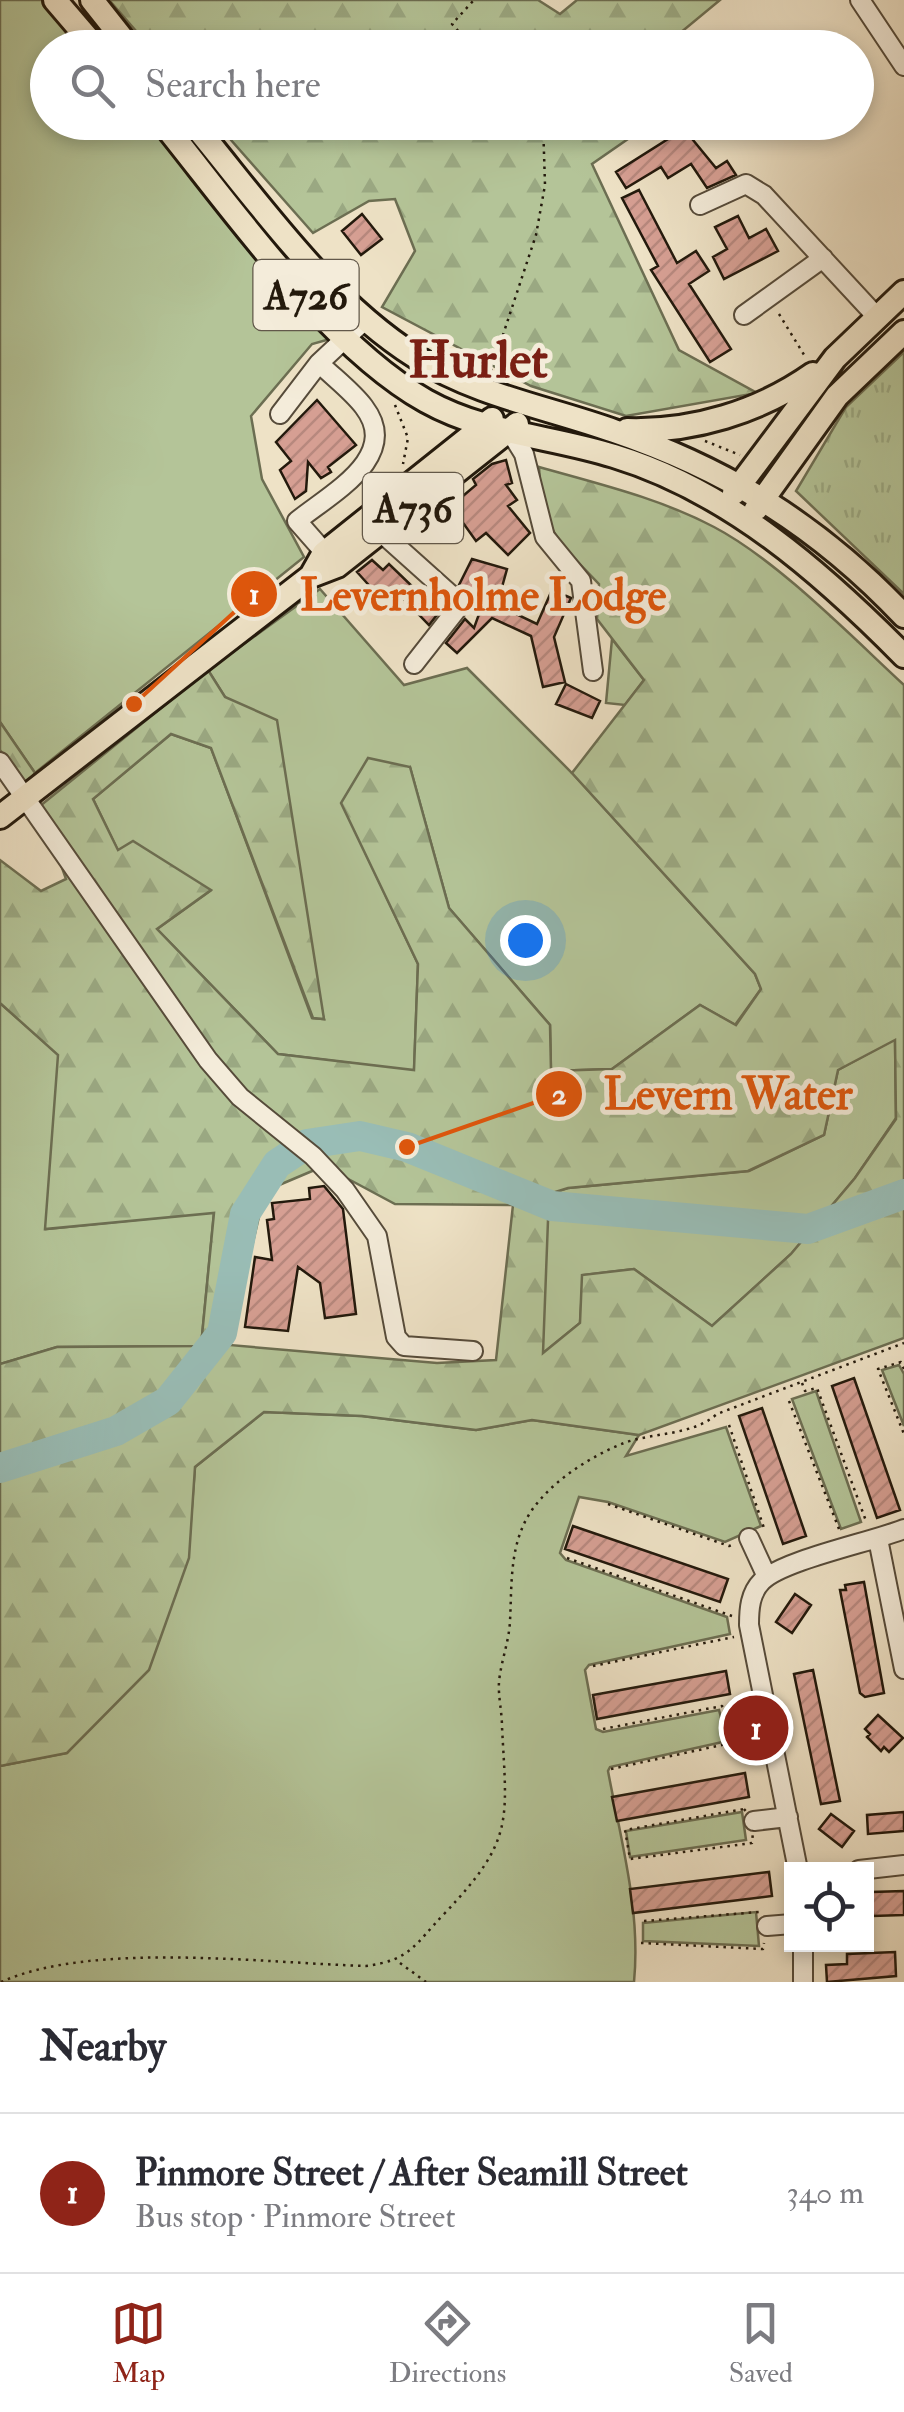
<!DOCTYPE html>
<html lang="en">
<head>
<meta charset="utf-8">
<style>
  body { margin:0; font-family:"IM FELL Double Pica",serif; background:#f2f2f3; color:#2b2b33 }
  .controls { position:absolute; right:30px; bottom:30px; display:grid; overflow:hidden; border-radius:0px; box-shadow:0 5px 15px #0003 }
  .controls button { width:90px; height:90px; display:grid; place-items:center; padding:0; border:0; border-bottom:2px solid #e1e1e2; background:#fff; color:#2b2b33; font:50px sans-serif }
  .you { position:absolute; left:525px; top:940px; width:35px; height:35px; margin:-25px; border:8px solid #fff; border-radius:50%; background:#1a73e8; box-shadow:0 0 0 15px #1a73e833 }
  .badge { display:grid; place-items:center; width:65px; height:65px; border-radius:50%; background:#8f2418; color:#fff; font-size:32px; font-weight:700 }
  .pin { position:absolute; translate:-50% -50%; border:5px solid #fff; box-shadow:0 2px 10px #0006 }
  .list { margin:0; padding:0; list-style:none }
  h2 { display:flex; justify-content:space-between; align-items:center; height:130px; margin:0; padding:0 40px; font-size:42px }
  h2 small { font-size:32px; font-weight:400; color:#7c7c81 }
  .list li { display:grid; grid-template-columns:65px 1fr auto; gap:30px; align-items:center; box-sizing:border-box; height:160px; padding:0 40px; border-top:2px solid #e1e1e2 }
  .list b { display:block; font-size:38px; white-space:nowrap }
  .list p { margin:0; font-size:32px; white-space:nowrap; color:#7c7c81 }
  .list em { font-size:32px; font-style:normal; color:#7c7c81 }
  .icon { flex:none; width:55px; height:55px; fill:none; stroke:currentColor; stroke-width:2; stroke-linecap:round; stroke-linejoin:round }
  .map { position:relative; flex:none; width:904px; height:1982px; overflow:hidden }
  .search { position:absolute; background:#fff; box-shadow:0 5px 15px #0003; left:30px; right:30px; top:30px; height:110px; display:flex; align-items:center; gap:25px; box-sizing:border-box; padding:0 35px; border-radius:55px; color:#7c7c81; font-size:38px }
  .sheet { height:290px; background:#fff }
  nav { display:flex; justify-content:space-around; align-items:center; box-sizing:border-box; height:140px; border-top:2px solid #e1e1e2; background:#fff; font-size:28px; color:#7c7c81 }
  nav a { display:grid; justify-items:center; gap:5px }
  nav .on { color:#8f2418 }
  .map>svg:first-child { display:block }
</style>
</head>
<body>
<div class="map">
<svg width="904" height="1982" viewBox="0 0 904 1982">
  <defs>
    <pattern id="forest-firs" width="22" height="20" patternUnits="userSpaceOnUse" patternTransform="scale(2.5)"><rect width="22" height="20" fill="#b4c498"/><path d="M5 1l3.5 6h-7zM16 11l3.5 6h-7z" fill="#9aa882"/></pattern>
    <pattern id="park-tufts" width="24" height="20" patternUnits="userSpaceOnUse" patternTransform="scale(2.5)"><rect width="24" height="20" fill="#b4c498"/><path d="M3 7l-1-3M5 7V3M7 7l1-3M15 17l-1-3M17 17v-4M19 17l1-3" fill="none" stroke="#9aa882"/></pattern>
    <pattern id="building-hatch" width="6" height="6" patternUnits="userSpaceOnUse" patternTransform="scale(2.5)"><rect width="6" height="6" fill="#d69f93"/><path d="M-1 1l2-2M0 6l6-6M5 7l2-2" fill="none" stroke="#b7887e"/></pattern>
  </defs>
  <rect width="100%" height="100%" fill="#eee2c6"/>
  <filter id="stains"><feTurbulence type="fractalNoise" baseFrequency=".002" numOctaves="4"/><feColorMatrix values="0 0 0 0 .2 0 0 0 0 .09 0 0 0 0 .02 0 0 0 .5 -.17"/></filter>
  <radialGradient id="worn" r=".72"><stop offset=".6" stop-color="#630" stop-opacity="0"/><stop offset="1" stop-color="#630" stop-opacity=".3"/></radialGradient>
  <path fill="#b4c498" stroke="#6c6e52" stroke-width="2.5" d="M 0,0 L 46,0 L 87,47 L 48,48 L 48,122 L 150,123 L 330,339 L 312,344 L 251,416 L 262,479 L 304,557 L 35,773 L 0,722 Z
    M 320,589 L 404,685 L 467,668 L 572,773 L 755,974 L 761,989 L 735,1025 L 700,1005 L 612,1069 L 551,1071 L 550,1025 L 449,908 L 410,767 L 342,803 L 418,964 L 414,1071 L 278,1054 L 157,929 L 210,891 L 118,851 L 93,799 L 171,734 L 211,748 L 312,1018 L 324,1019 L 225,697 L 208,670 Z
    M 612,639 L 644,680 L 625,705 L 606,703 Z
    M 0,1003 L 59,1055 L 46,1229 L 214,1212 L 201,1346 L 57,1347 L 0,1364 Z
    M 895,1039 L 896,1118 L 855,1178 L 791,1254 L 712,1326 L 634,1269 L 583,1275 L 580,1323 L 542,1354 L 548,1194 L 568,1188 L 749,1171 L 824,1135 L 838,1070 Z
    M 899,1365 L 904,1374 L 904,1426 L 882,1370 Z
    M 816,1391 L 861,1522 L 841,1529 L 792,1399 Z
    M 264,1412 L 362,1416 L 476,1430 L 532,1420 L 639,1435 L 626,1456 L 726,1427 L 761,1526 L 725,1542 L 608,1502 L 579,1497 L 560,1553 L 566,1560 L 727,1617 L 730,1634 L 589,1665 L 585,1670 L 596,1729 L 603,1732 L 719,1710 L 727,1741 L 610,1767 L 608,1771 C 621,1841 641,1911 634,1982 L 0,1982 L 0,1766 L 67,1753 L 188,1558 L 195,1467 Z
    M 742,1812 L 746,1840 L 630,1857 L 626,1831 Z
    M 756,1912 L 759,1946 L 643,1941 L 643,1923 Z"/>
  <path fill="url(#forest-firs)" stroke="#6c6e52" stroke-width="2.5" fill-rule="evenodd" d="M 109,0 L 538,0 L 560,14 L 577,0 L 720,0 L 662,48 L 150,47 Z
    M 216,123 L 651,123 L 592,164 L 679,350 L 757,393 L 626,416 L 531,386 L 382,307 L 415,251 L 395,199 L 369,201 L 313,233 Z
    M 539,467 C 599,484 659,498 714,527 C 777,560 851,636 904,685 L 904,1338 L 639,1435 L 532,1420 L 476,1430 L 362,1416 L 264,1412 L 195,1467 L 189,1558 L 149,1670 L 67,1753 L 0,1766 L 0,1364 L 57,1347 L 201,1346 L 214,1213 L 45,1229 L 58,1055 L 0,1003 L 0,860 L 41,891 L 66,879 L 40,806 L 208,670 L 225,697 L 277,720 L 324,1019 L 313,1018 L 211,748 L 171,734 L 93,799 L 118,850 L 133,841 L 211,890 L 157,929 L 278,1054 L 414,1070 L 418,964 L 341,803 L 368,758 L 410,767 L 449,908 L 550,1025 L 551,1071 L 612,1069 L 700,1005 L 736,1025 L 761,989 L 755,974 L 572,773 L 644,680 L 597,619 L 599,584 C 557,540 542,530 539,467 ZM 895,1040 L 896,1119 L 855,1178 L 791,1254 L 712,1326 L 634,1269 L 582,1275 L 580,1323 L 543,1353 L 549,1194 L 568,1188 L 748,1171 L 824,1135 L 838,1070 ZM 324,1166 L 395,1204 L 513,1205 L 496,1360 L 437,1363 L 229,1345 L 265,1191 Z
    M 0,722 L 35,773 L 25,784 L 0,750 Z"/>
  <path fill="url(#park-tufts)" stroke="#6c6e52" stroke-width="2.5" d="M 904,352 L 904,594 L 796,491 L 846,407 Z"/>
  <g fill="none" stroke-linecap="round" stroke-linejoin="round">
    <path stroke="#99bdb6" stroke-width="30" d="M 0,1468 L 116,1431 L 168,1401 L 222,1333 L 245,1214 L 277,1164 L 307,1144 L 360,1136 L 407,1147 L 552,1206 L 808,1229 L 904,1194"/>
  </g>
  <path fill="url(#building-hatch)" stroke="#23190c" stroke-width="2.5" d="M 684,129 L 716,168 L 727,161 L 736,175 L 707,188 L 691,164 L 668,178 L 661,167 L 626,188 L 616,172 Z
    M 639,190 L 677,263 L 696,251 L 709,271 L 689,284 L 731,349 L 710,362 L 651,270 L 658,266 L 622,198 Z
    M 362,214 L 382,239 L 361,255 L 342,231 Z
    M 738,216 L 749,238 L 766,229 L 778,251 L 724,279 L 713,257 L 727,249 L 715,227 Z
    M 317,400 L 356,445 L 328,467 L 331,472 L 321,478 L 308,462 L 306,491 L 295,499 L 280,470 L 291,461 L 276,442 Z
    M 506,460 L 512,483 L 506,485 L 517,500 L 508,506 L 530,533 L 508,555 L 486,533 L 476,541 L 451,506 L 476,485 L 473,479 L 492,464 Z
    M 472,559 L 507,569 L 497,605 L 537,624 L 552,590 L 571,598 L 554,637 L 565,682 L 543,687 L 531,636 L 492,618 L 457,653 L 446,643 L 465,619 L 474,628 L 482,606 L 485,593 L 459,585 Z
    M 372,560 L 383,570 L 389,564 L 418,592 L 423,587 L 444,606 L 429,625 L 397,592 L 385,603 L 357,572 Z
    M 566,684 L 600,701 L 592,718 L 556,704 Z
    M 324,1186 L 343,1209 L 356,1314 L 325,1318 L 320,1283 L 298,1267 L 288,1331 L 245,1327 L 255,1257 L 272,1260 L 267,1220 L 274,1219 L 272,1203 L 310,1199 L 309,1188 Z
    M 854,1378 L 900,1510 L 877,1518 L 832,1386 Z
    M 762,1408 L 806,1536 L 783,1544 L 739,1416 Z
    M 573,1526 L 728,1579 L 720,1602 L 565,1549 Z
    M 864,1582 L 884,1693 L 865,1697 L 860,1693 L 840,1590 L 846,1590 L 845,1585 Z
    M 795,1594 L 811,1605 L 792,1633 L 776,1622 Z
    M 813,1670 L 840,1801 L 821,1804 L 794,1674 Z
    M 726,1671 L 730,1694 L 597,1719 L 593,1695 Z
    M 878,1715 L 903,1738 L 889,1752 L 884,1747 L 881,1751 L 867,1737 L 870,1734 L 865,1729 Z
    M 745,1773 L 749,1797 L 617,1821 L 612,1797 Z
    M 904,1812 L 904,1831 L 868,1834 L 867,1815 Z
    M 831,1814 L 854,1831 L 842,1847 L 819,1829 Z
    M 769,1872 L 772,1896 L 633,1913 L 630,1889 Z
    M 904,1891 L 904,1915 L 873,1916 L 872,1892 Z
    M 895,1952 L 896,1976 L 827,1982 L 826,1965 L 847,1964 L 847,1954 Z"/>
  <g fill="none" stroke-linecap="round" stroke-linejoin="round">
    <defs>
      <path id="minor" d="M 860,0 L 904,66
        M 700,205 L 746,184 L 764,195 L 877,317
        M 744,315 L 823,258
        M 319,363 C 333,377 352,391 364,407 C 402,457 330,494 297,521 L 333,562
        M 280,414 L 319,363 L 366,319
        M 511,433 L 524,454 L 545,537 L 581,581 L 593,671
        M 374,526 L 461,604 L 414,664
        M 0,762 L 208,1060 L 240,1097 L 313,1156 L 345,1190 L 377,1236 L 396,1337 L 404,1346 L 473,1351
        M 749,1538 L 767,1577
        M 878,1539 L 904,1669
        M 736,1725 L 768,1718
        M 754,1821 L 788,1817
        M 798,1870 L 749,1625 C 749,1609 750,1593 762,1581 C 783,1560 872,1542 904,1529
        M 859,1870 L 904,1865
        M 767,1926 L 792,1924
        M 803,1982 L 803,1944"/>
      <path id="major" d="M 55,0 L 96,48
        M 92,0 L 130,48
        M 162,122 C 234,211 328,346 426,401 C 485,434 551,436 614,456 C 729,491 822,573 904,656
        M 192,122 C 260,204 326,300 416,357 C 478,396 547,407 614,431 C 729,470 821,528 904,616
        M 627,430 C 693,432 759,412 813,374
        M 734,493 L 835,358 L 904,292
        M 756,509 L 837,396 L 904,332
        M 311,576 L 324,553 L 492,419
        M 0,817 L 311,576 L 337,566 L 517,424"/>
    </defs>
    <use href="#minor" stroke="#564b3a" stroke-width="22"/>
    <use href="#major" stroke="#23190c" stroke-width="28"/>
    <path stroke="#23190c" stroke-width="2.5" stroke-dasharray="2.5 5" stroke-linecap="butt" d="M 473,48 L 452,24 L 474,0
      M 779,314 L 806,358
      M 491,371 L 536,235 L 545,185 L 543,122
      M 395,405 L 408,438 L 403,464
      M 705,441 L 740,455
      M 904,1369 L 901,1362 L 878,1369 L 904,1434
      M 802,1383 L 805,1391 L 817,1388 L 866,1521
      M 789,1401 L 839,1529
      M 729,1425 L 765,1531
      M 608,1504 L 729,1546 L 734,1544
      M 567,1558 L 732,1616
      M 593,1666 L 734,1637
      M 603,1729 L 722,1706 L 725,1710
      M 611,1769 L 731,1743
      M 744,1809 L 754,1821 L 752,1843 L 630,1859 L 625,1830 Z
      M 644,1921 L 759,1912
      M 641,1943 L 763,1949 L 764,1943
      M 400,1963 L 426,1982
      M 1,1982 C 93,1941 263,1963 366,1966 C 411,1960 414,1945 445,1913 C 514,1840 507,1822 502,1727 C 502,1712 498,1696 499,1682 C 501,1661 509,1642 510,1621 C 512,1584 509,1543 532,1510 C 552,1481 591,1456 624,1443 C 654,1432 692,1436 717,1414 L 904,1343"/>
    <use href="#minor" stroke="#f4ecda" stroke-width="18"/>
    <use href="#major" stroke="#eee2c6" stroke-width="22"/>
  </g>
  <g text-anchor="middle" stroke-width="10" stroke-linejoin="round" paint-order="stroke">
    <g fill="#f4ecda" stroke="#62584a" stroke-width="2.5">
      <rect x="253.5" y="260" width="105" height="70" rx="8"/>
      <rect x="363" y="473" width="100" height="70" rx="8"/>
    </g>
    <g font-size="40" font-weight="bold" fill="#23190c">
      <text x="306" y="309">A726</text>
      <text x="413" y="522">A736</text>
    </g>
    <g font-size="52" font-weight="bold" fill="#7a1f14" stroke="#f4ecda">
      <text x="478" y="377">Hurlet</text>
    </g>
  </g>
  <path fill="none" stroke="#de560c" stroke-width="4" d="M134 704L254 594M407 1147L559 1094"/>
  <g fill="#de560c" stroke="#f4ecda" stroke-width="4">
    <circle cx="134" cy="704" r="10"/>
    <circle cx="407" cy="1147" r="10"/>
    <circle cx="254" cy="594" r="25"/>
    <circle cx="559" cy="1094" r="25"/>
  </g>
  <g font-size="30" text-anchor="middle" font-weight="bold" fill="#fff">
    <text x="254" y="604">1</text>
    <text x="559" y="1104">2</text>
  </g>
  <g font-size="45" text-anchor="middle" font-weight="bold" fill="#de560c" stroke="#f4ecda" stroke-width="10" stroke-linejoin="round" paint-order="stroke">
    <text x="483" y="610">Levernholme Lodge</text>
    <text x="728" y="1109">Levern Water</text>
  </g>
  <rect width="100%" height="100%" filter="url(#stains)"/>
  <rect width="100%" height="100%" fill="url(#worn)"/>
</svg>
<div class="controls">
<button><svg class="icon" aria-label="locate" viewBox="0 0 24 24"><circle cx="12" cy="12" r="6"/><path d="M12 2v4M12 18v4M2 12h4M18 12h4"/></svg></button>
</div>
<div class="you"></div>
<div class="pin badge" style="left:756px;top:1728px">1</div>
<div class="search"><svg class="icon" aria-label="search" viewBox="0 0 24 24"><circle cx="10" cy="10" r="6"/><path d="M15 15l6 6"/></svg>Search here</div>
</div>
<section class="sheet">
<h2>Nearby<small></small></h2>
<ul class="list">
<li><span class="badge">1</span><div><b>Pinmore Street / After Seamill Street</b><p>Bus stop · Pinmore Street</p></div><em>340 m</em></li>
</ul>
</section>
<nav>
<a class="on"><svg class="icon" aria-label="map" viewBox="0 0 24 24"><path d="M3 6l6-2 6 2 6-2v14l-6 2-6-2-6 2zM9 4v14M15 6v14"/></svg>Map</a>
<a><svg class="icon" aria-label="directions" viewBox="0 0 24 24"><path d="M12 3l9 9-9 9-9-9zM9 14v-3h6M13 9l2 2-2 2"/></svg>Directions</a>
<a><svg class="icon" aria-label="saved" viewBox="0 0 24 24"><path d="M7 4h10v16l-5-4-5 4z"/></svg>Saved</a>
</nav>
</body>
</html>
